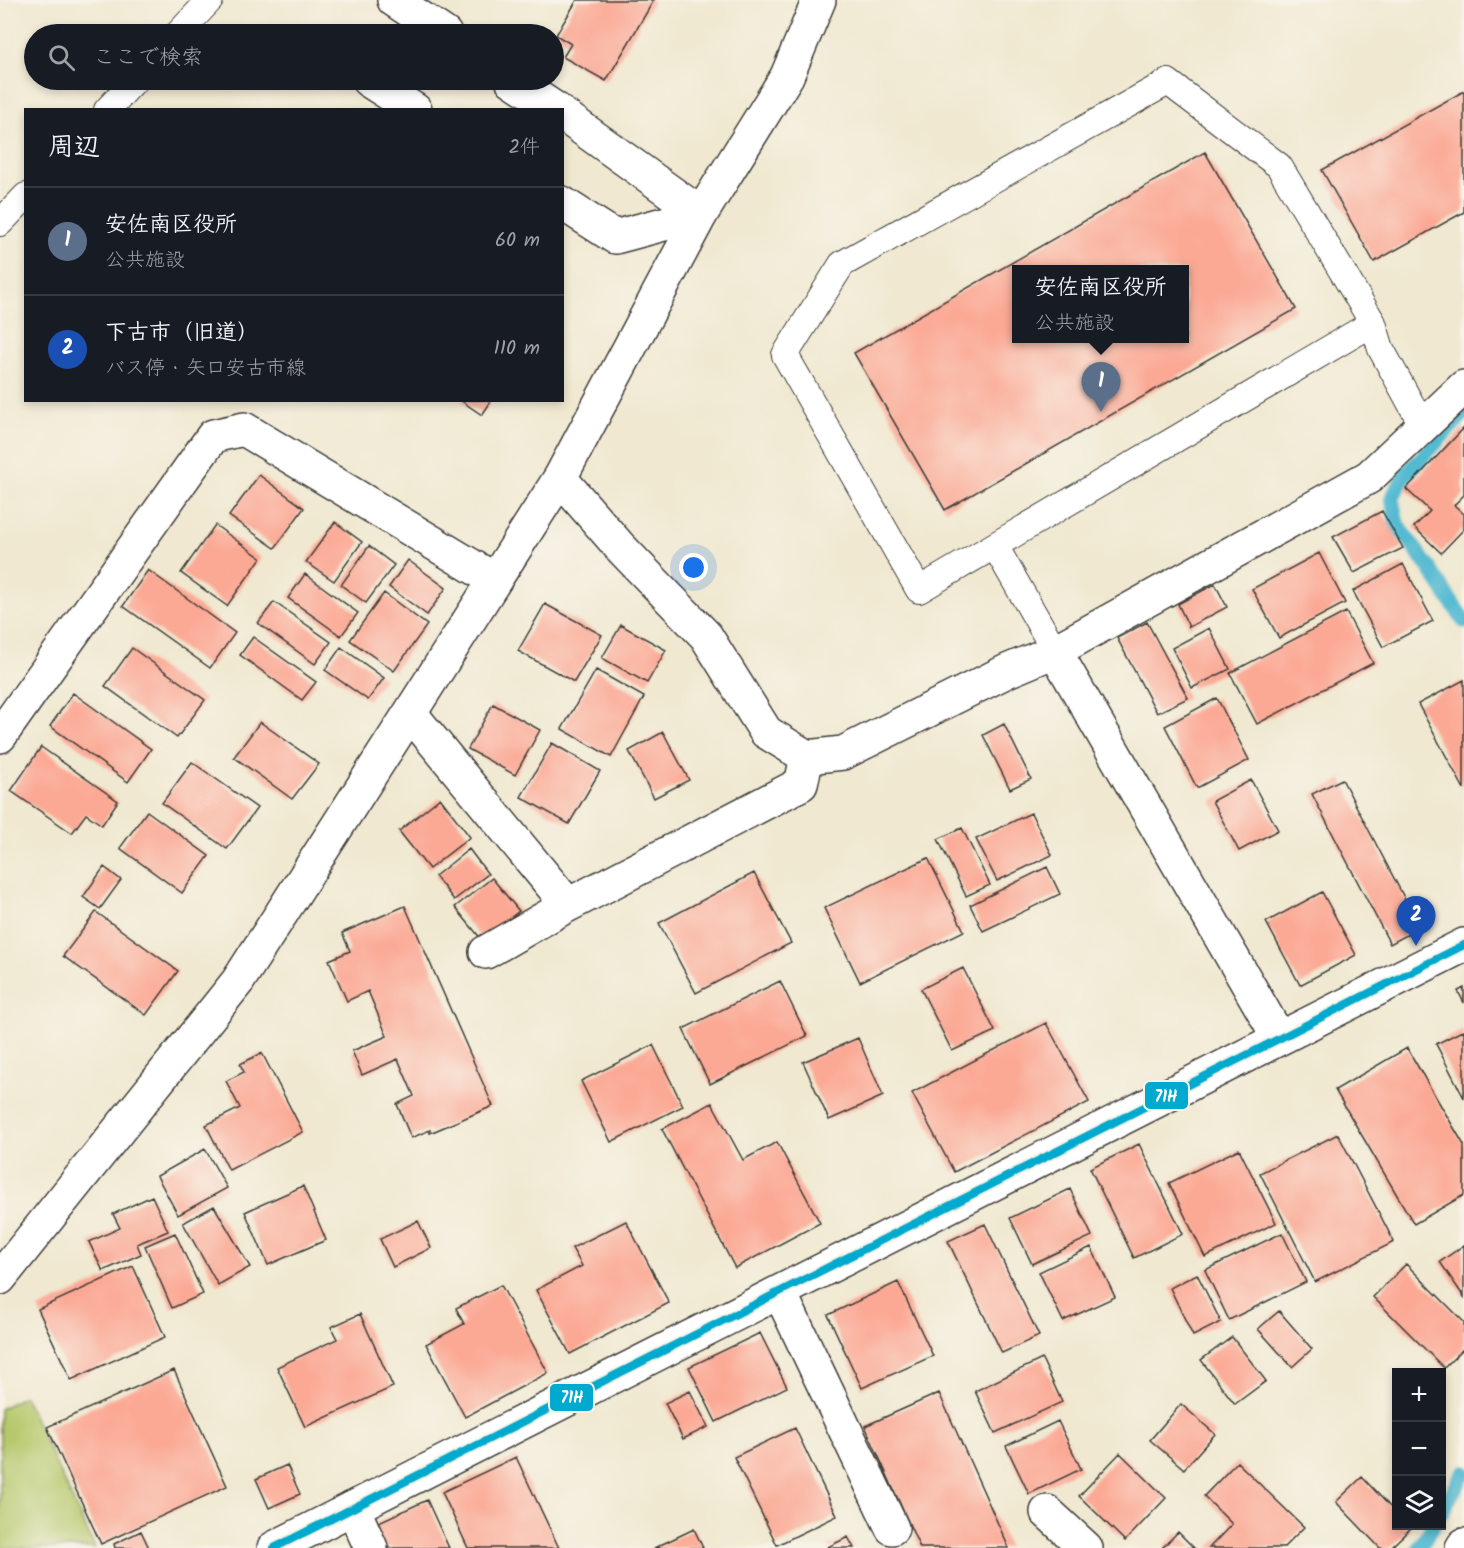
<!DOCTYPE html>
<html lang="ja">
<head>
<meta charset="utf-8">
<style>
  body { margin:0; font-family:Kalam,"Klee One",sans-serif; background:#20242c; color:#f1f3f6 }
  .controls { position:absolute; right:18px; bottom:18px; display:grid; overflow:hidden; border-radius:0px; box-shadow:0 3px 9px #0003 }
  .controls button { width:54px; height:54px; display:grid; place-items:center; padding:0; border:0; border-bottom:2px solid #363941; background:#171b24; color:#f1f3f6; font:30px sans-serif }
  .you { position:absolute; left:694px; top:568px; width:21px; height:21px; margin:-15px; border:4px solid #fff; border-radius:50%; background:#1a73e8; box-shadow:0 0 0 9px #1a73e833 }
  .badge { display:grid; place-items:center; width:39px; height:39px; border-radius:50%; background:#b45309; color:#fff; font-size:20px; font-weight:700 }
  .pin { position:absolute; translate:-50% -50px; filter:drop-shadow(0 2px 3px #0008) }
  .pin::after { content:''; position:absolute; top:32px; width:21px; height:18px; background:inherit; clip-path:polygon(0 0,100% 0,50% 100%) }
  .popup { position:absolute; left:1012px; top:265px; width:177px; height:78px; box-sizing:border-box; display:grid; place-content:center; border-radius:0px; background:#171b24; filter:drop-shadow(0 2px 4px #0005); font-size:20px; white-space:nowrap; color:#9ea1a6 }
  .popup b { font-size:22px; color:#f1f3f6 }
  .popup::after { content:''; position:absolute; left:50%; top:100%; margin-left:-12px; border:12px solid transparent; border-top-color:#171b24 }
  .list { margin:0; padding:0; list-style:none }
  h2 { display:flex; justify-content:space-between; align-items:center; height:78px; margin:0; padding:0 24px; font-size:26px }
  h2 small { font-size:20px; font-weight:400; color:#9ea1a6 }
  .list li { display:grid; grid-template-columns:39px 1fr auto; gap:18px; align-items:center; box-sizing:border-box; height:108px; padding:0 24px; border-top:2px solid #363941 }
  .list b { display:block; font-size:22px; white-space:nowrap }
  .list p { margin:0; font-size:20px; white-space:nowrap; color:#9ea1a6 }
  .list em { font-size:20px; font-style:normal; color:#9ea1a6 }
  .icon { flex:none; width:33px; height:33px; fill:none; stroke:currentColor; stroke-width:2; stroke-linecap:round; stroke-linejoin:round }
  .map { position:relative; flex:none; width:1464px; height:1548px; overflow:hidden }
  .search { position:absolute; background:#171b24; box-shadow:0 3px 9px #0003; left:24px; top:24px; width:540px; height:66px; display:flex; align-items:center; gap:15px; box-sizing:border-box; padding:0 21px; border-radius:33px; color:#9ea1a6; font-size:22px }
  .panel { position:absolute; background:#171b24; box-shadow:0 3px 9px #0003; left:24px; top:108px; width:540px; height:294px; border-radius:0px }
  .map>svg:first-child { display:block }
</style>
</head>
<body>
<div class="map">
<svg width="1464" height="1548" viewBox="0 0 1464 1548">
  <rect width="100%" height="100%" fill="#f7f3e8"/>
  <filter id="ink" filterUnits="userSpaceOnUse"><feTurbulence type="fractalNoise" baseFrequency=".0167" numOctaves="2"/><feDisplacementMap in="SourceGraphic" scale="12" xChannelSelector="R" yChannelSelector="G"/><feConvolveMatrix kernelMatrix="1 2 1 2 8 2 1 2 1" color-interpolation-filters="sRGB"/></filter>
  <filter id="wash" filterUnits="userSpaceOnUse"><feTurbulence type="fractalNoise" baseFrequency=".008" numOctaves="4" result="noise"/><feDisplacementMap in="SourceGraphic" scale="24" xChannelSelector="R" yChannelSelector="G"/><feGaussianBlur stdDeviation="1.35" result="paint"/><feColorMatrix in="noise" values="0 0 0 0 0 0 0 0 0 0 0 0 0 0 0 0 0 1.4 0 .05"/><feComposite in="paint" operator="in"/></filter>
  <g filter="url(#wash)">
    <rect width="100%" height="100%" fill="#f0e8d0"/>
    <path fill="#b5c86b" stroke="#687244" stroke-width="1.5" d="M 24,1396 L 95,1548 L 0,1548 L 0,1409 Z"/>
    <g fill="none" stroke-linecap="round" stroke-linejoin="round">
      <path stroke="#53bad1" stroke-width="15" d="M 1464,413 L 1405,475 L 1392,498 L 1397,524 L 1429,568 L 1464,621
        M 1442,1511 L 1464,1473
        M 1419,1548 L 1433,1526"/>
    </g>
    <g id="blocks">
      <path fill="#fba994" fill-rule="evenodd" d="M 577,0 L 654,0 L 606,81 L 563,57 L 571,44 L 556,35 Z
        M 1464,91 L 1464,212 L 1374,262 L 1322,170 Z
        M 1205,152 L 1296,309 L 945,510 L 854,353 ZM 1017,270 L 1185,270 L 1185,338 L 1017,338 Z
        M 460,400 L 492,400 L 482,415 Z
        M 1464,428 L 1464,495 L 1454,505 L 1464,514 L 1464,529 L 1441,553 L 1414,527 L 1430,511 L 1406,489 Z
        M 259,475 L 304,508 L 275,548 L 229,516 Z
        M 1382,511 L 1403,548 L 1354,573 L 1333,537 Z
        M 335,522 L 362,542 L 334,581 L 306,562 Z
        M 215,525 L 261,558 L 227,606 L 181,573 Z
        M 369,546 L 394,565 L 366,603 L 341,585 Z
        M 1319,553 L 1345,603 L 1279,638 L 1252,589 Z
        M 408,560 L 446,588 L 427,615 L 389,587 Z
        M 1403,564 L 1433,621 L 1383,647 L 1353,591 Z
        M 148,570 L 235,633 L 210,668 L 123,606 Z
        M 305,574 L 358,613 L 341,636 L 288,598 Z
        M 1215,584 L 1227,607 L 1189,627 L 1178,604 Z
        M 384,593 L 427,625 L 394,671 L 350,640 Z
        M 274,602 L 331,642 L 315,664 L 258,623 Z
        M 545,604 L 602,635 L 574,682 L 518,651 Z
        M 1346,612 L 1373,663 L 1257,724 L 1230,673 Z
        M 1147,622 L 1188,698 L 1157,713 L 1117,638 Z
        M 621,625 L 666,650 L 647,683 L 602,658 Z
        M 1209,628 L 1230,669 L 1192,688 L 1172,648 Z
        M 253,637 L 316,682 L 302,700 L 240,655 Z
        M 341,647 L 384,678 L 368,700 L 325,670 Z
        M 132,648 L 205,700 L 177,738 L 105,686 Z
        M 596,670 L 644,697 L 611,757 L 562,729 Z
        M 1464,680 L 1464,789 L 1418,704 Z
        M 73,693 L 151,749 L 128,782 L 50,726 Z
        M 1217,698 L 1249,760 L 1197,788 L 1165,726 Z
        M 493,704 L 540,730 L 515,775 L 468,749 Z
        M 260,722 L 319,764 L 292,799 L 234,757 Z
        M 1004,724 L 1031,779 L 1010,789 L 983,735 Z
        M 663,732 L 689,780 L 654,798 L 629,751 Z
        M 552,743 L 600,771 L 569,824 L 521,797 Z
        M 41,747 L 118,801 L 102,825 L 86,814 L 72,833 L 11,791 Z
        M 192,762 L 257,808 L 227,849 L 162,803 Z
        M 1342,779 L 1420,928 L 1390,944 L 1312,794 Z
        M 1251,780 L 1278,830 L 1239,851 L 1212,801 Z
        M 440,798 L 470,837 L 429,869 L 399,831 Z
        M 147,811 L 209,856 L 182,893 L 120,848 Z
        M 1031,813 L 1052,855 L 997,881 L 976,839 Z
        M 962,828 L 990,885 L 966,896 L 938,839 Z
        M 469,849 L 488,874 L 454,900 L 435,876 Z
        M 928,858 L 964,931 L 860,982 L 824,908 Z
        M 104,867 L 121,880 L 100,909 L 83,897 Z
        M 1047,867 L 1060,894 L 983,931 L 970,905 Z
        M 754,873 L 791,943 L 696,993 L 659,923 Z
        M 492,878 L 519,911 L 482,940 L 455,907 Z
        M 1322,892 L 1356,955 L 1300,985 L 1266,922 Z
        M 405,906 L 493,1106 L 430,1133 L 430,1130 L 411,1138 L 397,1104 L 414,1096 L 398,1059 L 362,1075 L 352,1051 L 387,1036 L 368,991 L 347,1001 L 329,960 L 350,951 L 342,933 Z
        M 96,912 L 178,971 L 146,1015 L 63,956 Z
        M 963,968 L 995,1031 L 952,1051 L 921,989 Z
        M 780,981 L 807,1036 L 710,1084 L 683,1029 Z
        M 1464,988 L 1464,1003 L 1458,991 Z
        M 1046,1023 L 1089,1102 L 954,1172 L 912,1093 Z
        M 1464,1030 L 1464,1098 L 1436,1044 Z
        M 858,1038 L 883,1096 L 829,1120 L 803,1062 Z
        M 653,1045 L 683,1106 L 611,1142 L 581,1081 Z
        M 1407,1048 L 1464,1145 L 1464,1195 L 1414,1224 L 1335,1090 Z
        M 262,1053 L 303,1132 L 229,1170 L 206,1125 L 240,1108 L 226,1081 L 244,1072 L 240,1064 Z
        M 712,1103 L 743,1160 L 777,1142 L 820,1223 L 735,1268 L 662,1129 Z
        M 1338,1134 L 1394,1242 L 1315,1282 L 1260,1173 Z
        M 1139,1144 L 1183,1234 L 1134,1258 L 1090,1168 Z
        M 205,1149 L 227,1188 L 178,1215 L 157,1176 Z
        M 1239,1149 L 1276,1223 L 1205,1257 L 1169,1183 Z
        M 303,1186 L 326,1240 L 268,1265 L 245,1212 Z
        M 1070,1189 L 1092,1236 L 1032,1264 L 1010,1218 Z
        M 152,1196 L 168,1231 L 137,1244 L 141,1254 L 103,1271 L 89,1242 L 120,1228 L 113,1214 Z
        M 214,1206 L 250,1267 L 218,1285 L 183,1223 Z
        M 418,1221 L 431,1248 L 393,1267 L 380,1239 Z
        M 626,1221 L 669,1303 L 570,1354 L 536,1290 L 582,1266 L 572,1248 Z
        M 985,1224 L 1039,1336 L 1002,1353 L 948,1241 Z
        M 175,1233 L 203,1294 L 172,1308 L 145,1246 Z
        M 1282,1233 L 1306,1282 L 1229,1320 L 1205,1270 Z
        M 1464,1245 L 1464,1297 L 1440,1262 Z
        M 1091,1247 L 1115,1297 L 1063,1321 L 1039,1272 Z
        M 1406,1264 L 1464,1322 L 1464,1348 L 1444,1368 L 1373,1297 Z
        M 133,1266 L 165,1337 L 71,1380 L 38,1309 Z
        M 1197,1274 L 1221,1322 L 1193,1336 L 1170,1288 Z
        M 898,1282 L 933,1356 L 862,1388 L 828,1315 Z
        M 501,1285 L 548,1373 L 465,1417 L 426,1344 L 464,1324 L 456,1308 Z
        M 1279,1311 L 1312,1349 L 1292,1367 L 1258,1329 Z
        M 360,1314 L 393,1387 L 305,1427 L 277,1367 L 337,1339 L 331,1327 Z
        M 760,1333 L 787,1387 L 716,1422 L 689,1367 Z
        M 1232,1337 L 1266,1381 L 1235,1404 L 1201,1360 Z
        M 1042,1359 L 1062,1402 L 995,1433 L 975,1391 Z
        M 174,1370 L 227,1486 L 101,1544 L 47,1427 Z
        M 690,1391 L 708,1427 L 683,1439 L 665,1403 Z
        M 939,1393 L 1008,1546 L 1009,1548 L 920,1548 L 865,1426 Z
        M 1181,1404 L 1215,1434 L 1184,1469 L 1150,1440 Z
        M 1058,1421 L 1081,1469 L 1029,1494 L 1006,1446 Z
        M 795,1428 L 837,1516 L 777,1545 L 734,1457 Z
        M 1120,1453 L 1166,1498 L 1125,1541 L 1079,1496 Z
        M 516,1457 L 559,1548 L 468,1548 L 442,1492 Z
        M 1237,1462 L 1304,1527 L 1283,1548 L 1209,1548 L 1232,1524 L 1204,1496 Z
        M 287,1465 L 300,1494 L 269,1508 L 256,1479 Z
        M 1362,1477 L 1396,1513 L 1396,1526 L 1408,1526 L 1411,1528 L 1390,1548 L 1380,1548 L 1336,1502 Z
        M 427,1500 L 449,1548 L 380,1548 L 370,1526 Z
        M 694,1529 L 703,1548 L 654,1548 Z
        M 141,1531 L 149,1548 L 115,1548 L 114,1544 Z
        M 1178,1532 L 1194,1548 L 1162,1548 Z
        M 848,1537 L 854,1548 L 826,1548 Z"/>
    </g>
  </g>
  <g filter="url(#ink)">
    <use href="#blocks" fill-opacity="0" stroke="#3c3b37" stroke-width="1.5"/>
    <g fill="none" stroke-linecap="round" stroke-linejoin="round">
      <defs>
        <path id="lane" d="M 178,34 L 210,0
          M 1168,82 L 1279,166 L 1373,323 L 919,590 L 785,355 L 842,264 Z
          M 107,110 L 135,80
          M 0,223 L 26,196
          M 1373,323 L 1381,349 L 1423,426
          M 995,546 L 1055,651"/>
        <path id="street" d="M 368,80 L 415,110
          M 562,203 L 615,237 L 701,214
          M 560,478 L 620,547 L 706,636 L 766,732 L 807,757 L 843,753 L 1007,671 L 1055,651 L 1369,477 L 1464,387
          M 410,713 L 568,905
          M 0,736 L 213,436 L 244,429 L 495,580
          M 486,952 L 568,905 L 801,784 L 807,757
          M 0,1278 L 238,981 L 410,713 L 560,478 L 701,214 L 787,76 L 819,0
          M 780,1293 L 892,1528
          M 353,1508 L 371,1548
          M 1047,1512 L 1086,1548
          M 1462,1548 L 1464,1545"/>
        <path id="secondary" d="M 394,0 L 445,34
          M 512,80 L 557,110
          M 562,114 L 701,214
          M 1055,651 L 1279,1038
          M 274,1548 L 1464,945"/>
      </defs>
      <use href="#lane" stroke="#3c3b37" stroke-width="28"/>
      <use href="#street" stroke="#3c3b37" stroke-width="36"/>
      <use href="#secondary" stroke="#3c3b37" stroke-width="36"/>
      <use href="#lane" stroke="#fff" stroke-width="26"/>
      <use href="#street" stroke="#fff" stroke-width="33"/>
      <use href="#secondary" stroke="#fff" stroke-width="33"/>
      <defs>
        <path id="bus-1" d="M 274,1548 L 1464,945"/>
      </defs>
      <use href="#bus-1" stroke="#f7f3e8" stroke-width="12"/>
      <use href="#bus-1" stroke="#00a9ce" stroke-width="8"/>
    </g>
  </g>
  <g stroke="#f7f3e8" stroke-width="2">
    <rect x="1144" y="1081" width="45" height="29" rx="6" fill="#00a9ce"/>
    <rect x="549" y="1383" width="45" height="29" rx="6" fill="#00a9ce"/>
  </g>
  <g font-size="16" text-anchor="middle" font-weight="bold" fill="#fff">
    <text x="1166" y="1102">71H</text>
    <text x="572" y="1403">71H</text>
  </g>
</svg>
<div class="controls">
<button>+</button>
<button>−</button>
<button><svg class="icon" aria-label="layers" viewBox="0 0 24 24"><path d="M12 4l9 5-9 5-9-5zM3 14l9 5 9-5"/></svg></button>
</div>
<div class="you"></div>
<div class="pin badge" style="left:1101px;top:412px;background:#5c6f8a">1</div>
<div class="popup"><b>安佐南区役所</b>公共施設</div>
<div class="pin badge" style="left:1416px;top:946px;background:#1a4fb4">2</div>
<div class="search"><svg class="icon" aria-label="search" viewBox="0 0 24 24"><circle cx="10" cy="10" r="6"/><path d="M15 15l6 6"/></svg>ここで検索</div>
<section class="panel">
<h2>周辺<small>2件</small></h2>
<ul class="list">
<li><span class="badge" style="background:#5c6f8a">1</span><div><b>安佐南区役所</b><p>公共施設</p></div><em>60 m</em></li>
<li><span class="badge" style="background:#1a4fb4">2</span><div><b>下古市（旧道）</b><p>バス停 · 矢口安古市線</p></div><em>110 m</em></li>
</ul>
</section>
</div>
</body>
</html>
